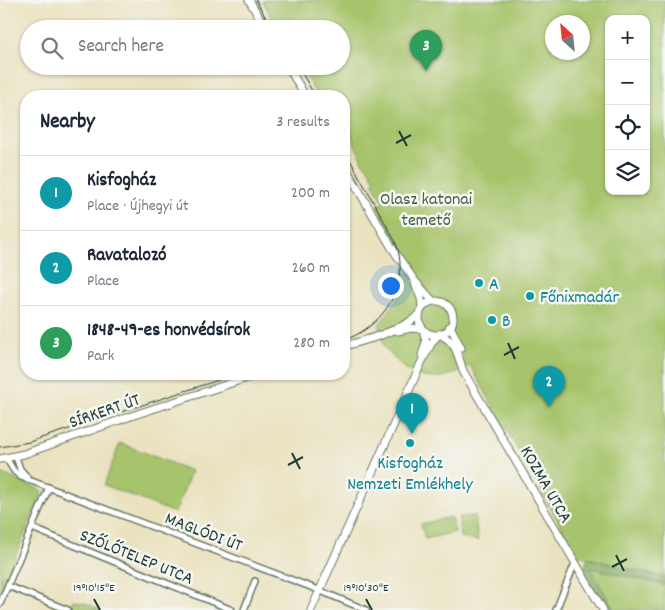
<!DOCTYPE html>
<html lang="en">
<head>
<meta charset="utf-8">
<style>
  body { margin:0; font-family:Dekko,sans-serif; background:#f6f6f7; color:#1f2937 }
  .controls { position:absolute; right:15px; top:15px; display:grid; overflow:hidden; border-radius:10px; box-shadow:0 1px 4px #0004 }
  .controls button { width:45px; height:45px; display:grid; place-items:center; padding:0; border:0; border-bottom:1px solid #e0e1e3; background:#fff; color:#1f2937; font:25px sans-serif }
  .compass { position:absolute; left:545px; top:15px; width:45px; height:45px; border-radius:50%; background:#fff; box-shadow:0 1px 4px #0004; rotate:333deg }
  .you { position:absolute; left:390px; top:285px; width:18px; height:18px; margin:-12px; border:4px solid #fff; border-radius:50%; background:#1a73e8; box-shadow:0 0 0 8px #1a73e833 }
  .badge { display:grid; place-items:center; width:32px; height:32px; border-radius:50%; background:#b5179e; color:#fff; font-size:16px; font-weight:700 }
  .pin { position:absolute; translate:-50% -41px; filter:drop-shadow(0 1px 2px #0008) }
  .pin::after { content:''; position:absolute; top:26px; width:18px; height:15px; background:inherit; clip-path:polygon(0 0,100% 0,50% 100%) }
  .list { margin:0; padding:0; list-style:none }
  h2 { display:flex; justify-content:space-between; align-items:center; height:65px; margin:0; padding:0 20px; font-size:21px }
  h2 small { font-size:16px; font-weight:400; color:#747a83 }
  .list li { display:grid; grid-template-columns:32px 1fr auto; gap:15px; align-items:center; box-sizing:border-box; height:75px; padding:0 20px; border-top:1px solid #e0e1e3 }
  .list b { display:block; font-size:19px; white-space:nowrap }
  .list p { margin:0; font-size:16px; white-space:nowrap; color:#747a83 }
  .list em { font-size:16px; font-style:normal; color:#747a83 }
  .icon { flex:none; width:28px; height:28px; fill:none; stroke:currentColor; stroke-width:2; stroke-linecap:round; stroke-linejoin:round }
  .map { position:relative; flex:none; width:665px; height:610px; overflow:hidden }
  .search { position:absolute; background:#fff; box-shadow:0 1px 4px #0004; left:20px; top:20px; width:330px; height:55px; display:flex; align-items:center; gap:12px; box-sizing:border-box; padding:0 18px; border-radius:28px; color:#747a83; font-size:19px }
  .panel { position:absolute; background:#fff; box-shadow:0 1px 4px #0004; left:20px; top:90px; width:330px; height:290px; border-radius:20px }
  .map>svg:first-child { display:block }
</style>
</head>
<body>
<div class="map">
<svg width="665" height="610" viewBox="0 0 665 610">
  <rect width="100%" height="100%" fill="#f6f6f2"/>
  <filter id="ink" filterUnits="userSpaceOnUse"><feTurbulence type="fractalNoise" baseFrequency=".02" numOctaves="2"/><feDisplacementMap in="SourceGraphic" scale="10" xChannelSelector="R" yChannelSelector="G"/><feConvolveMatrix kernelMatrix="1 2 1 2 8 2 1 2 1" color-interpolation-filters="sRGB"/></filter>
  <filter id="wash" filterUnits="userSpaceOnUse"><feTurbulence type="fractalNoise" baseFrequency=".0096" numOctaves="4" result="noise"/><feDisplacementMap in="SourceGraphic" scale="20" xChannelSelector="R" yChannelSelector="G"/><feGaussianBlur stdDeviation="1.12" result="paint"/><feColorMatrix in="noise" values="0 0 0 0 0 0 0 0 0 0 0 0 0 0 0 0 0 1.4 0 .05"/><feComposite in="paint" operator="in"/></filter>
  <g filter="url(#wash)">
    <rect width="100%" height="100%" fill="#eae2bf"/>
    <path fill="#a7c46c" stroke="#638050" fill-rule="evenodd" d="M 266,0 L 665,0 L 665,578 L 577,555 L 470,365 C 444,382 418,384 396,360 C 393,356 388,352 385,348 C 382,341 381,333 379,325 L 398,298 L 405,275 L 413,267 L 377,206 L 384,202 L 372,183 L 375,180 L 366,165 L 362,162 L 348,126 L 344,124 L 344,96 L 317,96 L 300,66 L 341,66 L 341,29 L 277,29 L 263,1 ZM 609,19 L 646,19 L 646,191 L 609,191 ZM 552,22 L 582,22 L 582,52 L 552,52 Z
      M 120,443 L 191,471 L 175,513 L 104,485 Z
      M 0,473 L 43,491 L 0,592 Z
      M 475,516 L 478,541 L 460,537 L 459,517 Z
      M 451,517 L 455,532 L 425,539 L 421,524 Z
      M 590,568 L 665,585 L 665,610 L 614,610 Z
      M 73,601 L 83,602 L 101,610 L 73,610 L 70,608 Z"/>
    <path fill="#85aa60" stroke="#52744a" d="M 588,558 L 665,578 L 665,585 L 590,568 L 614,610 L 607,610 L 583,569 Z"/>
  </g>
  <g filter="url(#ink)">
    <g fill="none" stroke-linecap="round" stroke-linejoin="round">
      <defs>
        <path id="street" d="M 16,457 L 20,469 L 27,477
          M 6,458 L 14,471 L 21,477 L 316,589 L 366,610
          M 32,528 L 232,610
          M 8,586 L 68,610
          M 0,604 L 49,487
          M 244,610 L 255,581
          M 556,610 L 575,563"/>
        <path id="secondary" d="M 249,0 L 266,29
          M 288,66 L 305,96
          M 344,165 L 392,248 L 414,280 L 433,301
          M 415,284 L 421,298 L 422,308
          M419 318a17 17 0 1 1 34 0a17 17 0 1 1-34 0Z
          M 450,326 L 461,348
          M 398,331 L 411,328 L 423,329
          M 439,334 C 456,341 458,355 463,371 L 603,610
          M 344,346 C 364,341 406,329 419,314
          M 422,355 L 426,342 L 423,329
          M 0,459 L 24,454 L 134,415 L 259,374
          M 311,610 L 422,361 L 432,342 L 439,334"/>
      </defs>
      <use href="#street" stroke="#667765" stroke-width="8"/>
      <use href="#secondary" stroke="#667765" stroke-width="9"/>
      <use href="#street" stroke="#fff" stroke-width="5"/>
      <use href="#secondary" stroke="#fff" stroke-width="7"/>
      <path stroke="#1f3d34" stroke-width="1" d="M 256,0 L 272,29
        M 298,66 L 315,96
        M 344,149 L 395,241 C 412,283 384,327 344,340
        M 0,447 L 29,442 L 237,374"/>
    </g>
  </g>
  <path fill="none" stroke="#1f3d34" stroke-width="2" d="M 399,131 L 407,146M 396,143 L 411,135M 508,343 L 515,359M 504,355 L 519,347M 292,453 L 300,469M 288,465 L 303,457M 616,555 L 624,571M 612,567 L 627,559M 94,599 L 100,610M 366,599 L 372,610"/>
  <g fill="#0f9aa8" stroke="#f6f6f2" stroke-width="2">
    <circle cx="479" cy="283" r="5"/>
    <circle cx="530" cy="296" r="5"/>
    <circle cx="492" cy="320" r="5"/>
    <circle cx="410" cy="443" r="5"/>
  </g>
  <g text-anchor="middle" stroke-width="5" stroke-linejoin="round" paint-order="stroke">
    <g font-size="18" fill="#415f42" stroke="#f6f6f2">
      <text x="426" y="204">Olasz katonai<tspan x="426" dy="21">temető</tspan></text>
    </g>
    <g font-size="18" fill="#0d838f" stroke="#f6f6f2" text-anchor="start">
      <text x="489" y="289">A</text>
      <text x="540" y="302">Főnixmadár</text>
      <text x="502" y="326">B</text>
      <text x="410" y="468" text-anchor="middle">Kisfogház<tspan x="410" dy="21">Nemzeti Emlékhely</tspan></text>
    </g>
    <g font-size="18" fill="#1f3d34" stroke="#f6f6f2">
      <text transform="translate(104 410) rotate(-19)" y="6">SÍRKERT ÚT</text>
      <text transform="translate(547 484) rotate(60)" y="6">KOZMA UTCA</text>
      <text transform="translate(204 531) rotate(21)" y="6">MAGLÓDI ÚT</text>
      <text transform="translate(137 556) rotate(22)" y="6">SZŐLŐTELEP UTCA</text>
    </g>
  </g>
  <g font-size="12" text-anchor="middle" fill="#1f3d34" stroke="#f6f6f2" stroke-width="5" stroke-linejoin="round" paint-order="stroke">
    <text x="94" y="591">19°10'15"E</text>
    <text x="366" y="591">19°10'30"E</text>
  </g>
</svg>
<div class="controls">
<button>+</button>
<button>−</button>
<button><svg class="icon" aria-label="locate" viewBox="0 0 24 24"><circle cx="12" cy="12" r="6"/><path d="M12 2v4M12 18v4M2 12h4M18 12h4"/></svg></button>
<button><svg class="icon" aria-label="layers" viewBox="0 0 24 24"><path d="M12 4l9 5-9 5-9-5zM3 14l9 5 9-5"/></svg></button>
</div>
<svg class="compass" viewBox="-18 -18 36 36"><path d="M0-13l5 13h-10z" fill="#e53935"/><path d="M0 13l5-13h-10z" fill="#747a83"/></svg>
<div class="you"></div>
<div class="pin badge" style="left:412px;top:434px;background:#0f9aa8">1</div>
<div class="pin badge" style="left:549px;top:407px;background:#0f9aa8">2</div>
<div class="pin badge" style="left:426px;top:71px;background:#2e9e5b">3</div>
<div class="search"><svg class="icon" aria-label="search" viewBox="0 0 24 24"><circle cx="10" cy="10" r="6"/><path d="M15 15l6 6"/></svg>Search here</div>
<section class="panel">
<h2>Nearby<small>3 results</small></h2>
<ul class="list">
<li><span class="badge" style="background:#0f9aa8">1</span><div><b>Kisfogház</b><p>Place · Újhegyi út</p></div><em>200 m</em></li>
<li><span class="badge" style="background:#0f9aa8">2</span><div><b>Ravatalozó</b><p>Place</p></div><em>260 m</em></li>
<li><span class="badge" style="background:#2e9e5b">3</span><div><b>1848-49-es honvédsírok</b><p>Park</p></div><em>280 m</em></li>
</ul>
</section>
</div>
</body>
</html>
